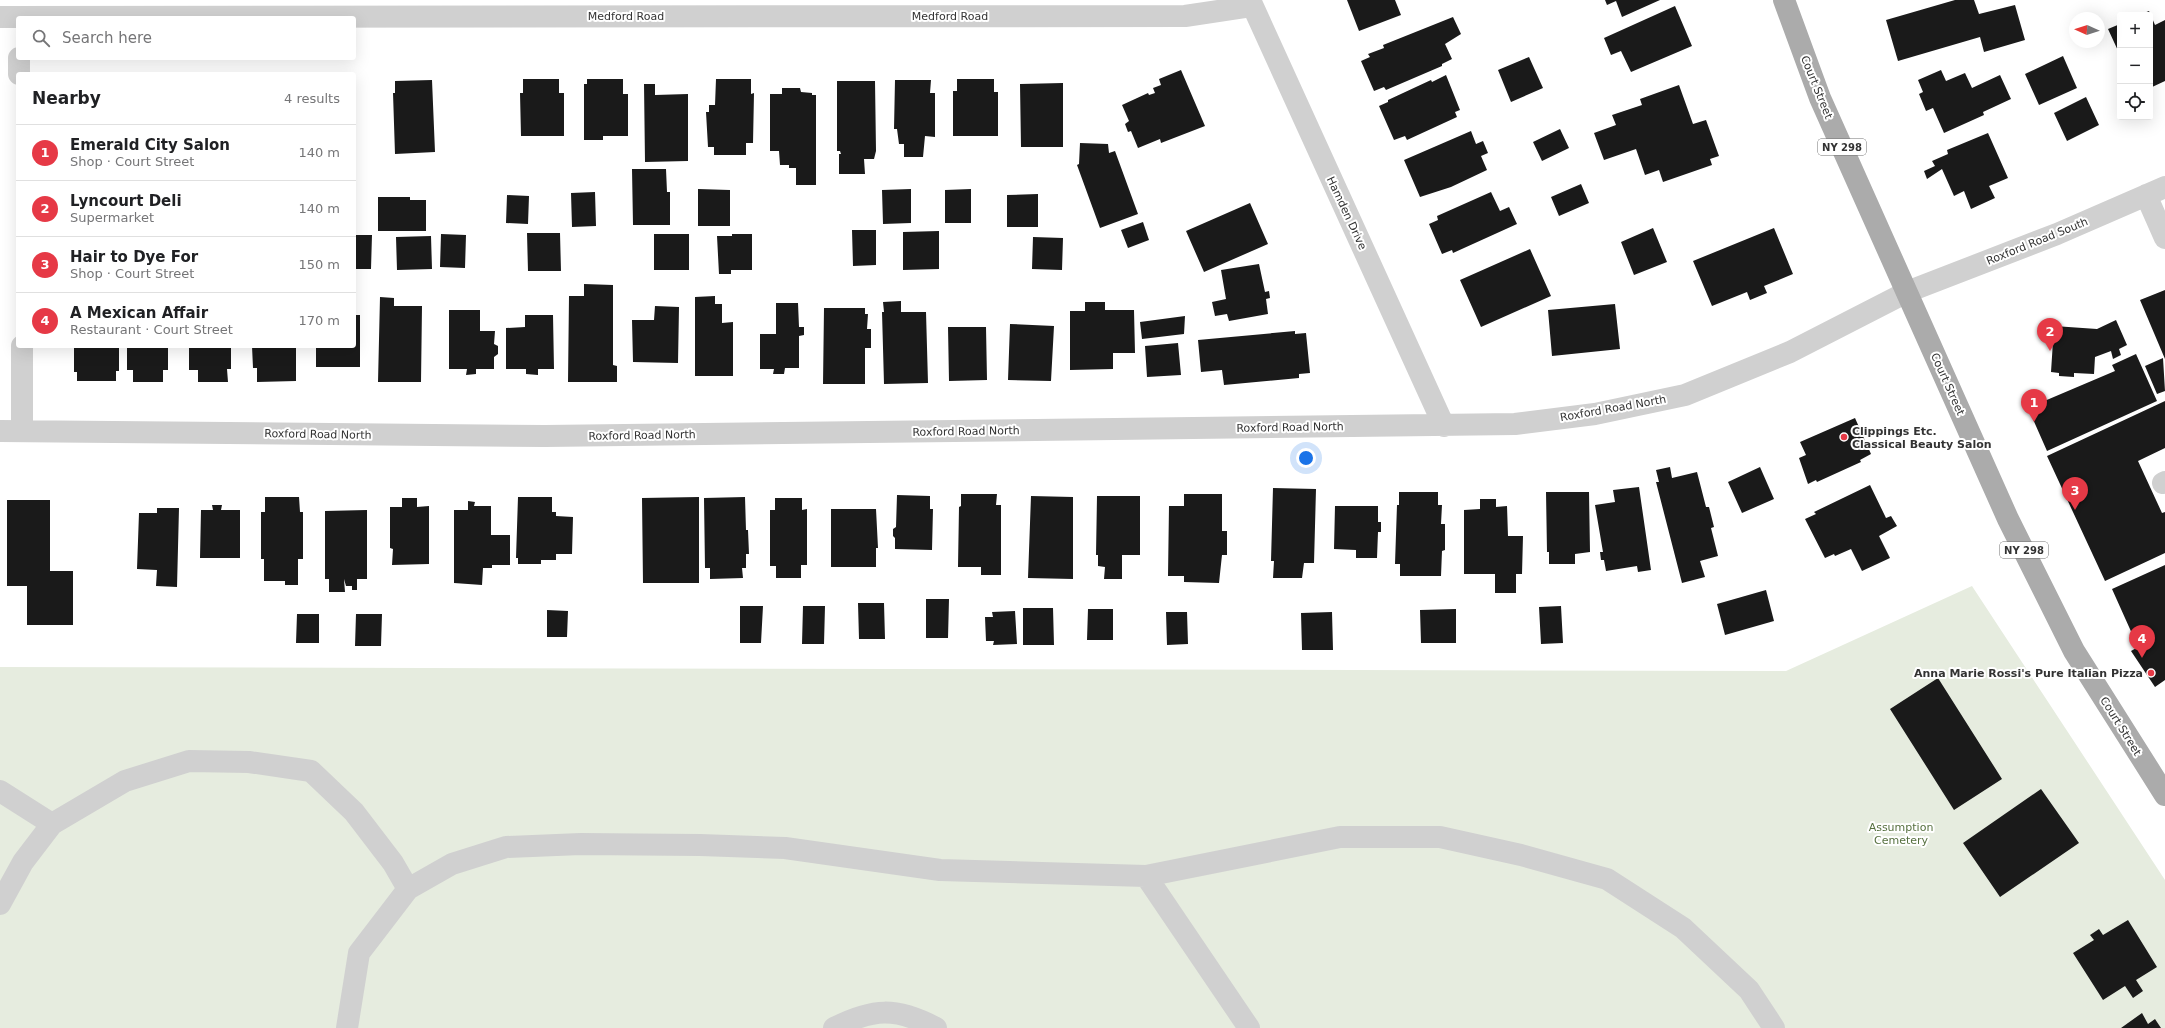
<!DOCTYPE html>
<html lang="en">
<head>
<meta charset="utf-8">
<style>
  body { margin:0; font-family:"DejaVu Sans",sans-serif; background:#f6f6f6; color:#202124 }
  .controls { position:absolute; right:12px; top:12px; display:grid; overflow:hidden; border-radius:4px; box-shadow:0 4px 16px #0002 }
  .controls button { width:36px; height:36px; display:grid; place-items:center; padding:0; border:0; border-bottom:1px solid #e0e0e0; background:#fff; color:#202124; font:20px sans-serif }
  .compass { position:absolute; left:2069px; top:12px; width:36px; height:36px; border-radius:50%; background:#fff; box-shadow:0 4px 16px #0002; rotate:273deg }
  .you { position:absolute; left:1306px; top:458px; width:14px; height:14px; margin:-10px; border:3px solid #fff; border-radius:50%; background:#1a73e8; box-shadow:0 0 0 6px #1a73e833 }
  .badge { display:grid; place-items:center; width:26px; height:26px; border-radius:50%; background:#e63946; color:#fff; font-size:13px; font-weight:700 }
  .pin { position:absolute; translate:-50% -33px; filter:drop-shadow(0 1px 2px #0008) }
  .pin::after { content:''; position:absolute; top:21px; width:14px; height:12px; background:inherit; clip-path:polygon(0 0,100% 0,50% 100%) }
  .list { margin:0; padding:0; list-style:none }
  h2 { display:flex; justify-content:space-between; align-items:center; height:52px; margin:0; padding:0 16px; font-size:17px }
  h2 small { font-size:13px; font-weight:400; color:#757577 }
  .list li { display:grid; grid-template-columns:26px 1fr auto; gap:12px; align-items:center; box-sizing:border-box; height:56px; padding:0 16px; border-top:1px solid #e0e0e0 }
  .list b { display:block; font-size:15px; white-space:nowrap }
  .list p { margin:0; font-size:13px; white-space:nowrap; color:#757577 }
  .list em { font-size:13px; font-style:normal; color:#757577 }
  .icon { flex:none; width:22px; height:22px; fill:none; stroke:currentColor; stroke-width:2; stroke-linecap:round; stroke-linejoin:round }
  .map { position:relative; flex:none; width:2165px; height:1028px; overflow:hidden }
  .search { position:absolute; background:#fff; box-shadow:0 4px 16px #0002; left:16px; top:16px; width:340px; height:44px; display:flex; align-items:center; gap:10px; box-sizing:border-box; padding:0 14px; border-radius:4px; color:#757577; font-size:15px }
  .panel { position:absolute; background:#fff; box-shadow:0 4px 16px #0002; left:16px; top:72px; width:340px; height:276px; border-radius:4px }
  .map>svg:first-child { display:block }
</style>
</head>
<body>
<div class="map">
<svg width="2165" height="1028" viewBox="0 0 2165 1028">
  <rect width="100%" height="100%" fill="#fff"/>
  <path fill="#e6ecdf" d="M 1972,586 L 2165,880 L 2165,1028 L 0,1028 L 0,667 L 1786,671 Z"/>
  <path fill="#1a1a1a" d="M 1347,0 L 1395,0 L 1401,15 L 1359,31 Z
    M 1605,0 L 1660,0 L 1622,17 L 1616,1 L 1607,5 Z
    M 1955,0 L 1974,0 L 1979,14 L 2015,5 L 2025,40 L 1984,52 L 1980,37 L 1898,61 L 1886,20 Z
    M 1675,6 L 1692,46 L 1631,72 L 1621,51 L 1611,55 L 1604,38 Z
    M 2149,11 L 2155,25 L 2165,20 L 2165,81 L 2150,88 L 2150,15 L 2139,15 Z
    M 1453,17 L 1461,34 L 1445,44 L 1452,59 L 1442,64 L 1442,66 L 1386,90 L 1384,87 L 1374,91 L 1361,61 L 1370,57 L 1368,54 L 1384,48 L 1383,45 Z
    M 2120,24 L 2120,55 L 2108,29 Z
    M 2063,56 L 2077,88 L 2039,105 L 2025,74 Z
    M 1529,57 L 1543,88 L 1511,102 L 1498,70 Z
    M 1181,70 L 1205,126 L 1161,143 L 1160,139 L 1138,148 L 1131,131 L 1128,132 L 1125,124 L 1129,121 L 1122,105 L 1148,93 L 1149,95 L 1155,93 L 1153,88 L 1161,85 L 1159,79 Z
    M 1941,70 L 1946,81 L 1965,73 L 1972,88 L 2000,75 L 2011,99 L 1983,112 L 1984,115 L 1944,133 L 1933,108 L 1926,111 L 1919,94 L 1923,92 L 1918,80 Z
    M 1446,75 L 1460,110 L 1455,112 L 1457,117 L 1407,140 L 1405,136 L 1394,140 L 1379,106 L 1388,102 L 1388,100 L 1431,80 L 1432,82 Z
    M 523,79 L 559,79 L 559,93 L 564,93 L 564,136 L 521,136 L 520,93 L 523,93 Z
    M 587,79 L 623,79 L 623,94 L 628,94 L 628,136 L 603,136 L 603,140 L 584,140 L 584,84 L 587,84 Z
    M 716,79 L 751,79 L 751,94 L 754,93 L 753,143 L 746,143 L 746,155 L 714,155 L 714,147 L 708,147 L 706,112 L 709,112 L 709,105 L 715,105 Z
    M 957,79 L 994,79 L 994,92 L 998,92 L 998,136 L 953,136 L 953,91 L 957,91 Z
    M 432,80 L 435,152 L 395,154 L 393,93 L 395,93 L 395,81 Z
    M 895,80 L 931,80 L 930,93 L 935,93 L 935,137 L 925,136 L 923,157 L 904,157 L 904,144 L 899,144 L 897,129 L 894,129 Z
    M 837,81 L 875,81 L 876,151 L 874,159 L 864,159 L 865,174 L 839,174 L 839,154 L 841,154 L 840,151 L 837,151 Z
    M 1063,83 L 1063,147 L 1021,147 L 1020,84 Z
    M 644,84 L 655,84 L 655,95 L 688,94 L 688,161 L 645,162 Z
    M 1679,85 L 1693,124 L 1706,120 L 1719,156 L 1710,159 L 1712,165 L 1663,182 L 1659,170 L 1645,175 L 1636,149 L 1604,160 L 1594,133 L 1616,125 L 1612,115 L 1642,105 L 1640,99 Z
    M 782,88 L 800,88 L 801,92 L 812,93 L 812,95 L 816,95 L 816,185 L 796,185 L 796,168 L 789,168 L 789,165 L 780,165 L 779,151 L 770,151 L 770,94 L 782,94 Z
    M 2086,97 L 2099,125 L 2067,141 L 2054,113 Z
    M 1560,129 L 1569,148 L 1542,161 L 1533,142 Z
    M 1471,131 L 1476,144 L 1483,141 L 1488,153 L 1481,156 L 1487,170 L 1451,187 L 1420,197 L 1404,160 Z
    M 1988,133 L 2008,178 L 1989,186 L 1995,198 L 1971,209 L 1964,191 L 1954,196 L 1942,169 L 1927,179 L 1924,171 L 1935,166 L 1932,161 L 1948,154 L 1947,150 Z
    M 1080,143 L 1108,144 L 1109,153 L 1115,151 L 1138,214 L 1100,228 L 1077,165 L 1079,164 Z
    M 632,169 L 666,169 L 667,192 L 670,192 L 670,225 L 633,225 Z
    M 1581,184 L 1589,203 L 1559,216 L 1551,197 Z
    M 698,189 L 730,190 L 730,226 L 698,226 Z
    M 911,189 L 911,223 L 883,224 L 882,190 Z
    M 971,189 L 971,223 L 945,223 L 945,190 Z
    M 595,192 L 596,226 L 572,227 L 571,193 Z
    M 1491,192 L 1500,211 L 1509,207 L 1517,224 L 1453,253 L 1452,250 L 1442,254 L 1429,224 L 1438,220 L 1437,216 Z
    M 1038,194 L 1038,227 L 1007,227 L 1007,195 Z
    M 507,195 L 529,196 L 528,224 L 506,223 Z
    M 378,197 L 410,197 L 410,200 L 426,200 L 426,231 L 378,231 Z
    M 1250,203 L 1268,244 L 1204,272 L 1186,231 Z
    M 1143,222 L 1149,240 L 1128,248 L 1121,230 Z
    M 1653,228 L 1667,262 L 1634,275 L 1621,242 Z
    M 1774,228 L 1793,274 L 1764,286 L 1767,293 L 1750,300 L 1747,292 L 1712,306 L 1693,261 Z
    M 852,230 L 876,230 L 876,265 L 853,266 Z
    M 939,231 L 939,269 L 903,270 L 903,232 Z
    M 527,233 L 560,233 L 561,271 L 528,271 Z
    M 441,234 L 466,235 L 465,268 L 440,267 Z
    M 654,234 L 689,234 L 689,270 L 654,270 Z
    M 732,234 L 752,234 L 752,270 L 731,270 L 731,274 L 719,274 L 717,236 L 732,236 Z
    M 354,235 L 372,235 L 371,269 L 354,269 Z
    M 431,236 L 432,269 L 397,270 L 396,237 Z
    M 1033,237 L 1063,238 L 1062,270 L 1032,269 Z
    M 1530,249 L 1551,296 L 1481,327 L 1460,280 Z
    M 1259,264 L 1265,292 L 1269,291 L 1270,298 L 1266,299 L 1268,314 L 1229,321 L 1227,314 L 1215,316 L 1212,302 L 1226,299 L 1221,270 Z
    M 584,284 L 613,285 L 613,365 L 617,366 L 617,382 L 568,382 L 569,296 L 584,296 Z
    M 2165,290 L 2165,359 L 2140,300 Z
    M 715,296 L 715,304 L 722,304 L 722,323 L 733,322 L 733,376 L 695,376 L 695,297 Z
    M 380,297 L 394,298 L 394,306 L 422,306 L 421,382 L 378,382 Z
    M 901,301 L 901,312 L 926,312 L 928,383 L 884,384 L 882,312 L 884,312 L 883,302 Z
    M 1085,302 L 1105,302 L 1105,310 L 1134,310 L 1135,353 L 1113,353 L 1113,369 L 1070,370 L 1070,311 L 1085,311 Z
    M 776,303 L 798,303 L 799,327 L 804,327 L 804,335 L 799,336 L 799,368 L 785,368 L 784,374 L 773,374 L 774,369 L 760,369 L 760,334 L 776,334 Z
    M 1615,304 L 1620,349 L 1552,356 L 1548,310 Z
    M 655,306 L 679,307 L 678,363 L 633,362 L 632,320 L 654,320 Z
    M 824,308 L 865,308 L 865,314 L 868,314 L 867,329 L 871,329 L 871,348 L 865,348 L 865,384 L 823,384 Z
    M 449,310 L 480,310 L 480,331 L 495,331 L 494,344 L 498,346 L 498,354 L 494,357 L 494,369 L 476,369 L 476,374 L 466,375 L 467,369 L 449,369 Z
    M 354,315 L 360,315 L 360,367 L 316,367 L 316,346 L 354,346 Z
    M 525,315 L 553,315 L 554,369 L 538,369 L 538,375 L 526,374 L 526,369 L 506,369 L 506,328 L 525,327 Z
    M 1185,316 L 1184,334 L 1142,339 L 1140,322 Z
    M 2116,320 L 2127,345 L 2119,349 L 2121,355 L 2113,359 L 2111,351 L 2095,357 L 2094,374 L 2074,373 L 2074,377 L 2059,376 L 2059,373 L 2051,372 L 2054,326 L 2097,329 Z
    M 1010,324 L 1054,326 L 1051,381 L 1008,380 Z
    M 948,327 L 986,327 L 987,380 L 949,381 Z
    M 1295,331 L 1295,334 L 1306,333 L 1310,373 L 1299,374 L 1299,378 L 1224,385 L 1222,370 L 1201,372 L 1198,340 Z
    M 1178,343 L 1181,375 L 1147,377 L 1145,346 Z
    M 74,346 L 119,346 L 119,371 L 116,371 L 116,381 L 77,381 L 77,372 L 74,372 Z
    M 127,346 L 168,346 L 168,370 L 163,370 L 163,382 L 133,382 L 133,370 L 127,370 Z
    M 189,346 L 231,346 L 231,369 L 227,369 L 228,382 L 198,382 L 198,370 L 189,370 Z
    M 252,346 L 296,346 L 296,381 L 257,382 L 257,368 L 253,368 Z
    M 2136,354 L 2157,401 L 2047,451 L 2028,408 L 2115,371 L 2112,365 Z
    M 2163,358 L 2165,391 L 2157,394 L 2145,366 Z
    M 2165,401 L 2165,448 L 2138,461 L 2162,513 L 2165,512 L 2165,553 L 2105,581 L 2047,456 Z
    M 1855,418 L 1871,454 L 1860,460 L 1861,462 L 1817,482 L 1816,480 L 1808,484 L 1799,458 L 1806,455 L 1800,442 Z
    M 1670,467 L 1672,478 L 1697,472 L 1706,507 L 1709,507 L 1714,527 L 1711,528 L 1718,556 L 1700,561 L 1705,577 L 1682,583 L 1656,482 L 1659,482 L 1656,470 Z
    M 1760,467 L 1774,499 L 1742,513 L 1728,482 Z
    M 1870,485 L 1886,518 L 1891,516 L 1897,526 L 1879,536 L 1890,558 L 1862,571 L 1851,549 L 1835,556 L 1834,554 L 1825,558 L 1805,519 L 1816,514 L 1814,512 Z
    M 1639,487 L 1651,570 L 1638,572 L 1637,566 L 1606,571 L 1604,560 L 1601,560 L 1600,552 L 1603,552 L 1595,505 L 1615,502 L 1613,490 Z
    M 1273,488 L 1316,489 L 1314,563 L 1304,563 L 1302,578 L 1273,578 L 1274,561 L 1271,561 Z
    M 1399,492 L 1438,492 L 1438,505 L 1442,505 L 1441,524 L 1445,524 L 1445,550 L 1442,551 L 1441,576 L 1400,576 L 1400,564 L 1395,564 L 1397,505 L 1399,505 Z
    M 1546,492 L 1589,492 L 1590,552 L 1575,554 L 1575,564 L 1549,564 L 1549,552 L 1547,552 Z
    M 961,494 L 997,494 L 996,505 L 1001,505 L 1001,575 L 981,575 L 981,567 L 958,567 L 959,507 L 961,506 Z
    M 1184,494 L 1222,494 L 1222,531 L 1227,531 L 1227,555 L 1222,555 L 1219,583 L 1184,582 L 1184,576 L 1168,576 L 1169,506 L 1184,506 Z
    M 897,495 L 930,496 L 930,509 L 933,509 L 932,550 L 895,549 L 895,538 L 893,536 L 893,529 L 896,527 Z
    M 1031,496 L 1073,497 L 1073,579 L 1028,578 Z
    M 1097,496 L 1140,496 L 1140,555 L 1122,555 L 1122,579 L 1104,579 L 1105,567 L 1098,566 L 1098,555 L 1096,555 Z
    M 265,497 L 299,497 L 300,512 L 303,512 L 303,559 L 298,559 L 298,585 L 285,585 L 285,581 L 264,581 L 264,559 L 261,559 L 261,512 L 265,512 Z
    M 518,497 L 552,497 L 552,512 L 556,512 L 556,516 L 573,517 L 572,554 L 556,554 L 556,560 L 541,560 L 541,564 L 518,564 L 518,558 L 516,558 Z
    M 699,497 L 699,583 L 643,583 L 642,498 Z
    M 745,497 L 746,530 L 748,530 L 749,554 L 746,554 L 746,568 L 742,568 L 743,578 L 710,579 L 710,568 L 705,568 L 704,498 Z
    M 402,498 L 417,498 L 417,507 L 429,506 L 429,564 L 392,565 L 393,549 L 390,548 L 390,507 L 402,507 Z
    M 775,498 L 802,498 L 802,510 L 807,509 L 807,565 L 801,565 L 801,578 L 776,578 L 776,566 L 770,566 L 770,510 L 775,510 Z
    M 1480,499 L 1496,499 L 1496,507 L 1507,506 L 1508,536 L 1523,536 L 1522,574 L 1516,574 L 1516,593 L 1495,593 L 1495,574 L 1464,574 L 1464,510 L 1480,509 Z
    M 7,500 L 50,500 L 50,571 L 73,571 L 73,625 L 27,625 L 27,586 L 7,586 Z
    M 468,501 L 475,502 L 474,506 L 491,506 L 491,535 L 510,535 L 510,565 L 492,565 L 492,568 L 483,568 L 482,585 L 454,583 L 454,510 L 468,510 Z
    M 212,505 L 222,505 L 221,510 L 240,510 L 240,558 L 200,558 L 201,510 L 213,510 Z
    M 1335,506 L 1378,506 L 1378,522 L 1381,522 L 1381,532 L 1378,532 L 1377,558 L 1356,558 L 1356,550 L 1334,549 Z
    M 157,508 L 179,508 L 177,587 L 156,586 L 157,570 L 137,569 L 139,513 L 157,513 Z
    M 831,509 L 876,509 L 878,548 L 876,548 L 876,567 L 831,567 Z
    M 367,510 L 367,579 L 357,579 L 357,590 L 352,590 L 352,586 L 346,586 L 344,579 L 345,592 L 329,592 L 329,579 L 325,579 L 325,511 Z
    M 2165,565 L 2165,680 L 2155,687 L 2131,651 L 2138,647 L 2112,589 Z
    M 1766,590 L 1774,621 L 1725,635 L 1717,604 Z
    M 926,599 L 949,599 L 948,638 L 926,638 Z
    M 858,603 L 884,603 L 885,639 L 859,639 Z
    M 740,606 L 763,606 L 761,643 L 740,643 Z
    M 803,606 L 825,606 L 824,644 L 802,644 Z
    M 1561,606 L 1563,643 L 1541,644 L 1539,607 Z
    M 1023,608 L 1053,608 L 1054,645 L 1023,645 Z
    M 1088,609 L 1113,609 L 1113,640 L 1087,640 Z
    M 1456,609 L 1456,643 L 1421,643 L 1420,610 Z
    M 547,610 L 568,611 L 567,637 L 547,637 Z
    M 1015,611 L 1017,644 L 993,645 L 994,641 L 986,641 L 985,617 L 993,617 L 992,612 Z
    M 1166,612 L 1187,612 L 1188,644 L 1167,645 Z
    M 1332,612 L 1333,650 L 1302,650 L 1301,613 Z
    M 297,614 L 319,614 L 319,643 L 296,643 Z
    M 356,614 L 382,614 L 381,646 L 355,646 Z
    M 1938,678 L 2002,779 L 1954,810 L 1890,709 Z
    M 2041,789 L 2079,843 L 2000,897 L 1963,843 Z
    M 2128,920 L 2157,967 L 2136,980 L 2143,991 L 2133,998 L 2125,986 L 2103,1000 L 2073,953 L 2094,940 L 2090,935 L 2099,929 L 2103,935 Z
    M 2142,1013 L 2148,1024 L 2155,1019 L 2161,1028 L 2121,1028 Z"/>
  <g fill="none" stroke-linecap="round" stroke-linejoin="round">
    <path stroke="#d0d0d0" stroke-width="22" d="M 1250,0 L 1444,426
      M 0,17 L 1185,16 L 1251,6
      M 19,58 L 19,74
      M 2146,195 L 2165,238
      M 22,346 L 22,431
      M 0,431 L 545,436 L 1515,424 L 1595,414 L 1685,395 L 1790,352 L 1907,292 L 2057,234 L 2165,187
      M 2163,483 L 2165,482
      M 0,791 L 52,824 L 125,781 L 189,761 L 249,762 L 311,771 L 354,812 L 393,863 L 408,889
      M 0,904 L 23,862 L 52,824
      M 347,1028 L 359,953 L 408,889 L 452,864 L 506,847 L 581,844 L 700,845 L 785,848 L 940,870 L 1146,876
      M 834,1028 C 873,1008 896,1007 936,1028
      M 1249,1028 L 1146,876 L 1340,837 L 1440,837 L 1521,855 L 1607,879 L 1683,928 L 1749,990 L 1774,1028"/>
    <path stroke="#ababab" stroke-width="22" d="M 1784,0 L 1820,98 L 2008,519 L 2074,651 L 2165,795"/>
  </g>
  <g fill="#e63946" stroke="#fff" stroke-width="1.5">
    <circle cx="1844" cy="437" r="4"/>
    <circle cx="2151" cy="673" r="4"/>
  </g>
  <g text-anchor="middle" stroke-width="4" stroke-linejoin="round" paint-order="stroke">
    <g fill="#fff" stroke="#707070" stroke-width="1">
      <rect x="1818" y="139" width="48" height="16" rx="3"/>
      <rect x="2000" y="542" width="48" height="16" rx="3"/>
    </g>
    <g font-size="10" font-weight="bold" fill="#333">
      <text x="1842" y="151">NY 298</text>
      <text x="2024" y="554">NY 298</text>
    </g>
    <g font-size="11" fill="#333" stroke="#fff">
      <text x="626" y="20">Medford Road</text>
      <text x="950" y="20">Medford Road</text>
      <text transform="translate(1817 87) rotate(68)" y="4">Court Street</text>
      <text transform="translate(1347 213) rotate(65)" y="4">Hamden Drive</text>
      <text transform="translate(2037 241) rotate(-22)" y="4">Roxford Road South</text>
      <text transform="translate(1948 384) rotate(66)" y="4">Court Street</text>
      <text transform="translate(1613 408) rotate(-10)" y="4">Roxford Road North</text>
      <text transform="translate(1290 427) rotate(-1)" y="4">Roxford Road North</text>
      <text transform="translate(966 431) rotate(-1)" y="4">Roxford Road North</text>
      <text transform="translate(318 434) rotate(1)" y="4">Roxford Road North</text>
      <text transform="translate(642 435) rotate(-1)" y="4">Roxford Road North</text>
      <text transform="translate(2121 726) rotate(58)" y="4">Court Street</text>
    </g>
    <g font-size="11" font-weight="bold" fill="#333" stroke="#fff" text-anchor="start">
      <text x="1852" y="435">Clippings Etc.<tspan x="1852" dy="13">Classical Beauty Salon</tspan></text>
      <text x="2143" y="677" text-anchor="end">Anna Marie Rossi's Pure Italian Pizza</text>
    </g>
    <g font-size="11" fill="#56703f" stroke="#fff">
      <text x="1901" y="831">Assumption<tspan x="1901" dy="13">Cemetery</tspan></text>
    </g>
  </g>
</svg>
<div class="controls">
<button>+</button>
<button>−</button>
<button><svg class="icon" aria-label="locate" viewBox="0 0 24 24"><circle cx="12" cy="12" r="6"/><path d="M12 2v4M12 18v4M2 12h4M18 12h4"/></svg></button>
</div>
<svg class="compass" viewBox="-18 -18 36 36"><path d="M0-13l5 13h-10z" fill="#e53935"/><path d="M0 13l5-13h-10z" fill="#757577"/></svg>
<div class="you"></div>
<div class="pin badge" style="left:2034px;top:422px">1</div>
<div class="pin badge" style="left:2050px;top:351px">2</div>
<div class="pin badge" style="left:2075px;top:510px">3</div>
<div class="pin badge" style="left:2142px;top:658px">4</div>
<div class="search"><svg class="icon" aria-label="search" viewBox="0 0 24 24"><circle cx="10" cy="10" r="6"/><path d="M15 15l6 6"/></svg>Search here</div>
<section class="panel">
<h2>Nearby<small>4 results</small></h2>
<ul class="list">
<li><span class="badge">1</span><div><b>Emerald City Salon</b><p>Shop · Court Street</p></div><em>140 m</em></li>
<li><span class="badge">2</span><div><b>Lyncourt Deli</b><p>Supermarket</p></div><em>140 m</em></li>
<li><span class="badge">3</span><div><b>Hair to Dye For</b><p>Shop · Court Street</p></div><em>150 m</em></li>
<li><span class="badge">4</span><div><b>A Mexican Affair</b><p>Restaurant · Court Street</p></div><em>170 m</em></li>
</ul>
</section>
</div>
</body>
</html>
